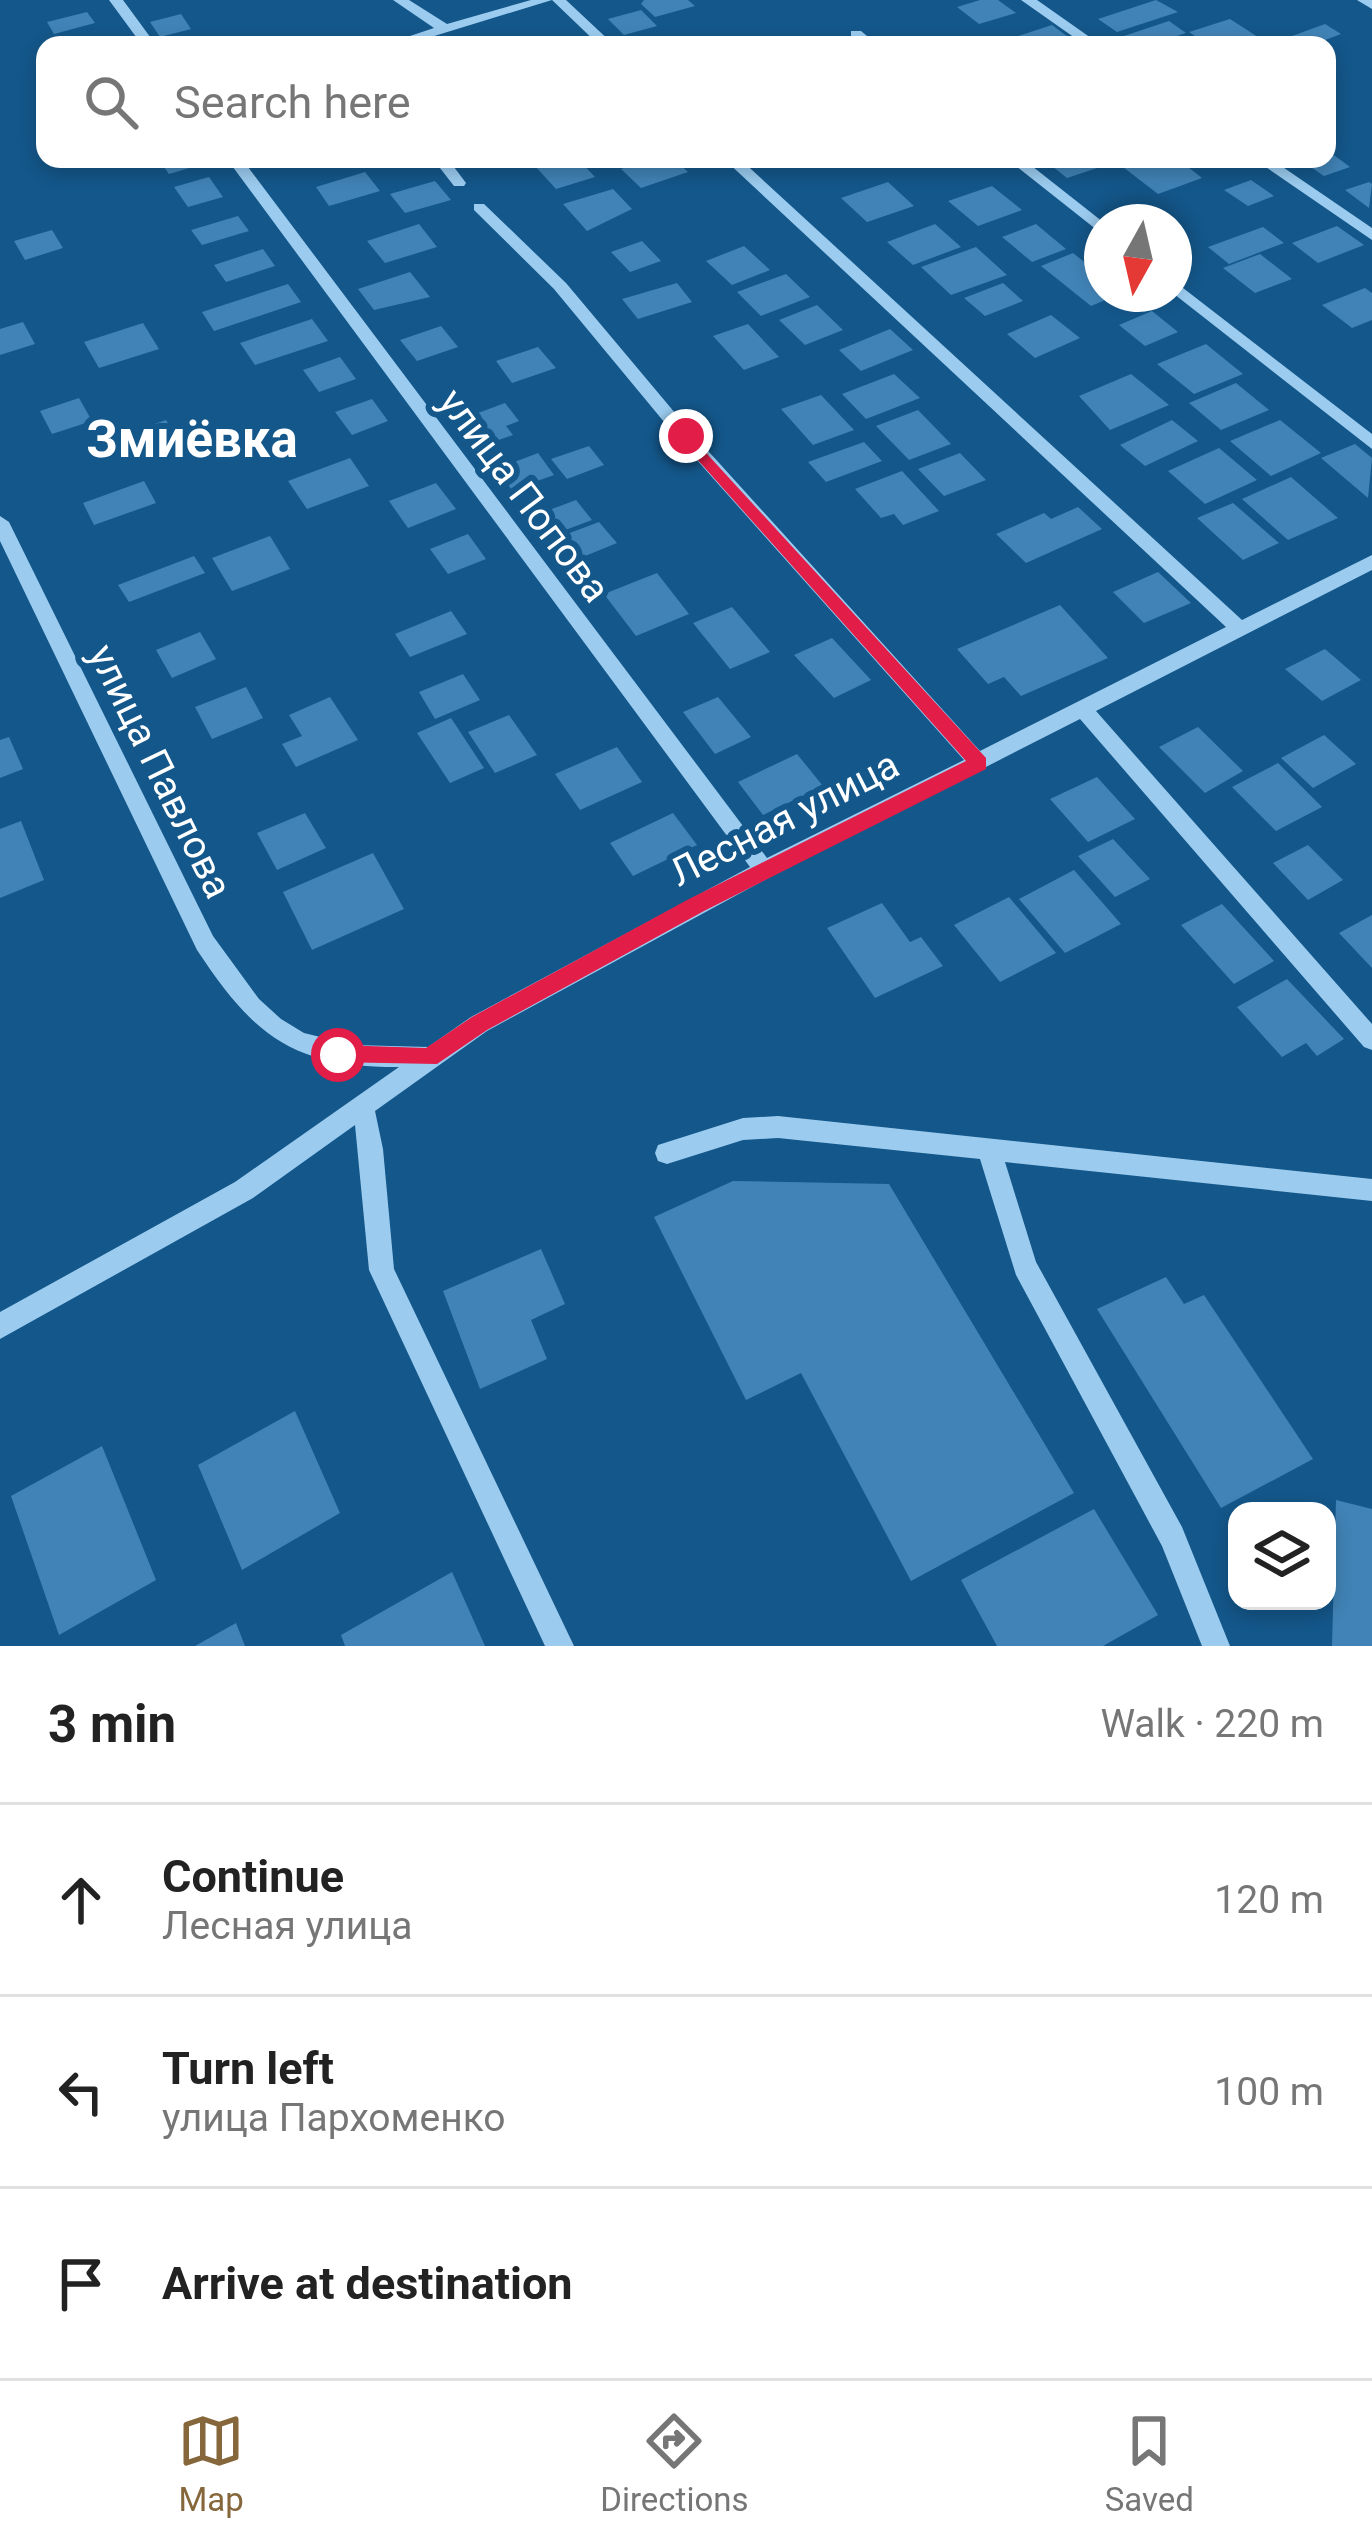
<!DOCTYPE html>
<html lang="en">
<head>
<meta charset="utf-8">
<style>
  body { margin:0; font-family:Roboto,sans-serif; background:#f6f6f6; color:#222 }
  .controls { position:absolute; right:36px; bottom:36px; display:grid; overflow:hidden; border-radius:24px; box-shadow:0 6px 18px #0003 }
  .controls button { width:108px; height:108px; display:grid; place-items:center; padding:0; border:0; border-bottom:3px solid #e0e0e0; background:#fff; color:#222; font:60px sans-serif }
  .compass { position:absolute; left:1084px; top:204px; width:108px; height:108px; border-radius:50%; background:#fff; box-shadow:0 6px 18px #0003; rotate:188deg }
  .stop { position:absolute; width:36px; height:36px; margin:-27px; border:9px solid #e11d48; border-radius:50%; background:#fff }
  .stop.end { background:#e11d48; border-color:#fff; box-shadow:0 3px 12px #0008 }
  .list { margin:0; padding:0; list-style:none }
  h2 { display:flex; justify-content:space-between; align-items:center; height:156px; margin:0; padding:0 48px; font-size:51px }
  h2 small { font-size:39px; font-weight:400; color:#767676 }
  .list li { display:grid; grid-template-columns:78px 1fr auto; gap:36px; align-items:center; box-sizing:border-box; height:192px; padding:0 48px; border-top:3px solid #e0e0e0 }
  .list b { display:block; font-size:45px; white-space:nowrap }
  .list p { margin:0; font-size:39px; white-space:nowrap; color:#767676 }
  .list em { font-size:39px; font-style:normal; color:#767676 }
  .icon { flex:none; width:66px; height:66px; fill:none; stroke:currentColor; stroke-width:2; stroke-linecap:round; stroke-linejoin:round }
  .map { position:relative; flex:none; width:1372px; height:1646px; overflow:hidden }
  .search { position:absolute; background:#fff; box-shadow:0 6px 18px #0003; left:36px; right:36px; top:36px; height:132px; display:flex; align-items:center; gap:30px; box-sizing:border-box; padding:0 42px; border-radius:24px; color:#767676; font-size:45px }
  .sheet { height:732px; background:#fff }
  nav { display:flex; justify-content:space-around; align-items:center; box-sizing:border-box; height:168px; border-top:3px solid #e0e0e0; background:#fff; font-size:33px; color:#767676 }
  nav a { display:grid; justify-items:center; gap:6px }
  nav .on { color:#85673b }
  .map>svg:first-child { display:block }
</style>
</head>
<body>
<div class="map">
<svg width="1372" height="1646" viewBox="0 0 1372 1646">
  <rect width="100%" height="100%" fill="#14578a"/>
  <path fill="#4183b6" d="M 644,0 L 688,0 L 695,6 L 655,17 L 641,4 Z
    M 980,0 L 998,0 L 1016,13 L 979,24 L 957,7 Z
    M 1156,0 L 1178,12 L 1117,32 L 1098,19 Z
    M 641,10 L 657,26 L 624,35 L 608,19 Z
    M 87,12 L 95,23 L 54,34 L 47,22 Z
    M 181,14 L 191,29 L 160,37 L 150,22 Z
    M 1230,19 L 1258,37 L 1208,45 L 1189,32 Z
    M 1169,21 L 1186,33 L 1150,45 L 1124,36 Z
    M 1325,24 L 1341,34 L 1312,45 L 1292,36 Z
    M 1052,25 L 1076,43 L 1026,45 L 1015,37 Z
    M 1327,150 L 1350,167 L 1324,176 L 1299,159 L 1327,159 Z
    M 158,159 L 199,159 L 203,164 L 169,174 Z
    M 558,159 L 578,159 L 595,177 L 556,189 L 535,166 Z
    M 651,159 L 674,159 L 688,172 L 641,188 L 621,169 Z
    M 1043,159 L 1099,159 L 1106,165 L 1067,178 Z
    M 1133,159 L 1209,159 L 1188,167 L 1202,178 L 1158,194 L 1119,164 Z
    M 365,172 L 380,191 L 329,206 L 316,187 Z
    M 209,177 L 223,197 L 188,207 L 174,187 Z
    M 1251,180 L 1274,196 L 1248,206 L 1224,190 Z
    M 435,181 L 451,200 L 405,213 L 390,194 Z
    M 888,182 L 914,206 L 867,222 L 841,198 Z
    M 1369,182 L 1372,184 L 1369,208 L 1345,190 Z
    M 992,186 L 1022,210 L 978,226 L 948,201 Z
    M 613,189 L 632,209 L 587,231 L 563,204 Z
    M 238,216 L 249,231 L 202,245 L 191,230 Z
    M 419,224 L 437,247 L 385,263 L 367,241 Z
    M 935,224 L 961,247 L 913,265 L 887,242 Z
    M 1036,224 L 1066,249 L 1032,262 L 1002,237 Z
    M 1337,226 L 1364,245 L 1318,263 L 1292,243 Z
    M 1263,227 L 1284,243 L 1229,264 L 1208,247 Z
    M 52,230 L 63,248 L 25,260 L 14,241 Z
    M 642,241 L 661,261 L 630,272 L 611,252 Z
    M 744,246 L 770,270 L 732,285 L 706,261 Z
    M 976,247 L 1007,275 L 951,295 L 921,267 Z
    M 263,249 L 275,266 L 226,282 L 214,265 Z
    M 1073,253 L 1102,276 L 1102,294 L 1120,294 L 1091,306 L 1041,266 Z
    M 1260,254 L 1292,279 L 1255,293 L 1223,268 Z
    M 410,272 L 430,297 L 374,310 L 358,289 Z
    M 786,274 L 810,297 L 761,316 L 737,292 Z
    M 677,283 L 692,302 L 638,319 L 622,299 Z
    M 1003,283 L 1023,301 L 985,316 L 964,298 Z
    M 288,284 L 301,302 L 214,331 L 202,312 Z
    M 1365,288 L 1372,293 L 1372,320 L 1352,328 L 1322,305 Z
    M 817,305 L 843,330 L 805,345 L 779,320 Z
    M 1152,311 L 1178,332 L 1145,346 L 1119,325 Z
    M 1051,315 L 1080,338 L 1035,358 L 1007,334 Z
    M 312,319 L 328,341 L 255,365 L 240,343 Z
    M 23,322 L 35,344 L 0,355 L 0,329 Z
    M 143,323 L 159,349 L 99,368 L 84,342 Z
    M 748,324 L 779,357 L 744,370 L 713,336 Z
    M 441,326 L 458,347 L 417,361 L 400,340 Z
    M 890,329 L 913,350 L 861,371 L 839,350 Z
    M 1206,344 L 1243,374 L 1194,394 L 1157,364 Z
    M 538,347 L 556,368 L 512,383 L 496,361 Z
    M 340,357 L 356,379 L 319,392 L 303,370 Z
    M 894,374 L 920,398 L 866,419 L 842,394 Z
    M 1131,374 L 1169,405 L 1110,430 L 1079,396 Z
    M 1236,383 L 1269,410 L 1221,430 L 1189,403 Z
    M 821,395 L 854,430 L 813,445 L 781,409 Z
    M 79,398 L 92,421 L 52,434 L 40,411 Z
    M 372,399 L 388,421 L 352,435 L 335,412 Z
    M 505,403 L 519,421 L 506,426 L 513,435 L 479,447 L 459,420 Z
    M 918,410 L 951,444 L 909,460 L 876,426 Z
    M 166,420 L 180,442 L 136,458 L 123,435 Z
    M 1172,420 L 1198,441 L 1145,466 L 1120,445 Z
    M 1280,420 L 1321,453 L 1271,476 L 1230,441 Z
    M 864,442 L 882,461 L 826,482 L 808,462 Z
    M 1355,444 L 1372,458 L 1368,498 L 1321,458 Z
    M 589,446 L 604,465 L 567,479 L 551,459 Z
    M 1219,448 L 1257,480 L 1205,504 L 1168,471 Z
    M 538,453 L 554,475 L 512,490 L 496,469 Z
    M 960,453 L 986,480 L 944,496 L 918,469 Z
    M 350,458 L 369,486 L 307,509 L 288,481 Z
    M 902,471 L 939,511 L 903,525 L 894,514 L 881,518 L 855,489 Z
    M 1291,477 L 1338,518 L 1288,540 L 1242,499 Z
    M 144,481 L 156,503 L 94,525 L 83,503 Z
    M 436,483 L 456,509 L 408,528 L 389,501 Z
    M 576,500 L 592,520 L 552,535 L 536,515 Z
    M 1233,503 L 1279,543 L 1243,560 L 1197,518 Z
    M 1078,507 L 1102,529 L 1026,563 L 996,534 L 1044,513 L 1051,519 Z
    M 599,522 L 617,543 L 568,563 L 551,540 Z
    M 468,534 L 486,559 L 448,574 L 430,549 Z
    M 270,536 L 290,569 L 232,591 L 212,558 Z
    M 194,556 L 205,573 L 129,602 L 118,585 Z
    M 1158,572 L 1191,603 L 1144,623 L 1113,592 Z
    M 657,573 L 689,614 L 636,636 L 604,594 Z
    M 1060,605 L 1108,658 L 1021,696 L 1004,677 L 988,684 L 957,649 Z
    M 732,607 L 770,652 L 730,669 L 693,623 Z
    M 451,611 L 467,634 L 410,657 L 395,634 Z
    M 200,632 L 216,659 L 172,678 L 156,650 Z
    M 832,638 L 871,680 L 834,698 L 794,655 Z
    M 1325,649 L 1361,680 L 1322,701 L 1285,669 Z
    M 463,674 L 480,700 L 435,719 L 419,692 Z
    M 246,687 L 263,718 L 212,739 L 195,707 Z
    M 330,697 L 358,740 L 296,767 L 282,744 L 302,736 L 289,715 Z
    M 718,697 L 751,737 L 715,754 L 683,712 Z
    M 509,715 L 537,755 L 495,773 L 468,732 Z
    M 451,718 L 484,768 L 450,783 L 417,733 Z
    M 1198,727 L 1243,771 L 1205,793 L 1159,747 Z
    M 1324,735 L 1356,764 L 1313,788 L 1281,758 Z
    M 9,737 L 23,769 L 0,778 L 0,740 Z
    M 617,747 L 642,782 L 580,810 L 555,774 Z
    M 797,754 L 823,786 L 763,815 L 738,782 Z
    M 1278,763 L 1322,807 L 1276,831 L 1232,787 Z
    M 1097,777 L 1135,819 L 1088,842 L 1050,799 Z
    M 305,813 L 326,848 L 277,870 L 257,833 Z
    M 673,813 L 697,845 L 633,876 L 610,843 Z
    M 21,821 L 44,880 L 0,898 L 0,829 Z
    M 1113,839 L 1150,879 L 1115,897 L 1078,856 Z
    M 1308,845 L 1343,880 L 1308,900 L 1273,863 Z
    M 373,853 L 404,909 L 312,950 L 283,892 Z
    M 1074,870 L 1121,924 L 1065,953 L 1019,899 Z
    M 1009,897 L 1056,953 L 1000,982 L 954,925 Z
    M 882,903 L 910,942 L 921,937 L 943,966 L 875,998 L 827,928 Z
    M 1222,904 L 1274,961 L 1234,984 L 1181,925 Z
    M 1372,915 L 1372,968 L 1339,933 Z
    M 1287,979 L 1344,1039 L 1317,1056 L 1306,1043 L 1282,1057 L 1237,1007 Z
    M 733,1181 L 889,1184 L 1074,1493 L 911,1581 L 801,1373 L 746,1400 L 654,1217 Z
    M 541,1249 L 565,1304 L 531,1320 L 547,1359 L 480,1389 L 443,1291 Z
    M 1166,1277 L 1184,1304 L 1204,1295 L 1313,1459 L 1221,1508 L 1097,1309 Z
    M 295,1411 L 340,1513 L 242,1570 L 198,1465 Z
    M 102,1446 L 156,1580 L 59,1635 L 11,1496 Z
    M 1336,1500 L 1372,1509 L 1372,1646 L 1332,1646 Z
    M 1094,1509 L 1158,1615 L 1103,1646 L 997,1646 L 961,1580 Z
    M 452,1572 L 485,1646 L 345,1646 L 341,1635 Z
    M 236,1623 L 245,1646 L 195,1646 Z"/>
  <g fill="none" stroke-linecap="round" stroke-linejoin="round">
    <path fill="#9bccf0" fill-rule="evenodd" d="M 109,0 L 123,0 L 156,45 L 142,45 Z
      M 393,0 L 409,0 L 447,24 L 531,0 L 566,0 L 614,45 L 599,45 L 552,0 L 405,45 L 383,45 L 434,28 Z
      M 1021,0 L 1037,0 L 1101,45 L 1085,45 Z
      M 1357,0 L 1372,0 L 1372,9 Z
      M 851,31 L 861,31 L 878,45 L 862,45 L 851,37 Z
      M 227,159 L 242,159 L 767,858 L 964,760 L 679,440 L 554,289 L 474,210 L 474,204 L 484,204 L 566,283 L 691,432 L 980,751 L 1226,627 L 724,159 L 740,159 L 1242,620 L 1372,555 L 1372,570 L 1096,711 L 1372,1024 L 1372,1050 L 1364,1047 L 1080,719 L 772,876 L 487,1031 L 375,1111 L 383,1149 L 394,1269 L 574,1646 L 545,1646 L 369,1270 L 355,1125 L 253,1198 L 0,1339 L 0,1312 L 235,1182 L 399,1067 C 292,1067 254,1036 197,950 L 0,541 L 0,516 L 9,522 L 213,936 L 259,999 L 281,1019 L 304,1033 L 353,1045 L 428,1047 L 471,1017 L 750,867 Z
      M 433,159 L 448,159 L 466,183 L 464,186 L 454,186 Z
      M 1007,159 L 1023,159 L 1103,222 L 1102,234 Z
      M 1254,159 L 1271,159 L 1372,228 L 1372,240 Z
      M 1174,281 L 1372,434 L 1372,449 L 1174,294 Z
      M 778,1116 L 1372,1179 L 1372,1201 L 1005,1162 L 1036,1262 L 1182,1527 L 1230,1646 L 1202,1646 L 1162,1546 L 1016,1275 L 980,1159 L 778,1138 L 743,1140 L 667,1164 L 658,1161 L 655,1153 L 658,1145 L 743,1118 Z"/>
  </g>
  <path fill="#e11d48" d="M 686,431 L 986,758 L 986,769 L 704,911 L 487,1030 L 437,1064 L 331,1062 L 328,1055 L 338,1045 L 426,1048 L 472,1017 L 689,899 L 966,761 L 680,440 Z"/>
  <g text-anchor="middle" stroke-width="12" stroke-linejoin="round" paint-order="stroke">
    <g font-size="39" fill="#fff" stroke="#14578a">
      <text transform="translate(525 495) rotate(53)" y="14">улица Попова</text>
      <text transform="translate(161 771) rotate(64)" y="14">улица Павлова</text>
      <text transform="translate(784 818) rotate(-27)" y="14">Лесная улица</text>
    </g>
    <g font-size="51" font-weight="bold" fill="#fff" stroke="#14578a">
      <text x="192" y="457">Змиёвка</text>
    </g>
  </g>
</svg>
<div class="controls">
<button><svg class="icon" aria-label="layers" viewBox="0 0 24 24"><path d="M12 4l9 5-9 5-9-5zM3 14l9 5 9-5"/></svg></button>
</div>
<svg class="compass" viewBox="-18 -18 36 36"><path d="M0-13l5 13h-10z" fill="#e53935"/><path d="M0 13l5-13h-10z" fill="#767676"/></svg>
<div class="stop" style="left:338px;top:1055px"></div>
<div class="stop end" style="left:686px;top:436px"></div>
<div class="search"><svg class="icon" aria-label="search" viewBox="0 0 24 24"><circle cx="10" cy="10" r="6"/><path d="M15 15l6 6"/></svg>Search here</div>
</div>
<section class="sheet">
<h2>3 min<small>Walk · 220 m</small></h2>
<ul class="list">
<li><svg class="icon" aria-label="ahead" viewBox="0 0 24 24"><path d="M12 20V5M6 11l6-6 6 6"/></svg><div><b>Continue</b><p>Лесная улица</p></div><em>120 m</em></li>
<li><svg class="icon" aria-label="left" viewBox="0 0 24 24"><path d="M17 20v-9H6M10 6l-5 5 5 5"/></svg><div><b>Turn left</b><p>улица Пархоменко</p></div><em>100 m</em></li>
<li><svg class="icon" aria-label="arrive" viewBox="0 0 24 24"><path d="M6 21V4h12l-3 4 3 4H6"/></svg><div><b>Arrive at destination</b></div></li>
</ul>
</section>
<nav>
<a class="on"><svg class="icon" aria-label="map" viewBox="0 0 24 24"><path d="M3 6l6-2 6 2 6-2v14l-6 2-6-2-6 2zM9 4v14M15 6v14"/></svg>Map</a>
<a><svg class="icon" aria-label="directions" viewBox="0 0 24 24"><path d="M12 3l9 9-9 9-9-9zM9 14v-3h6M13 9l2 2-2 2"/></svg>Directions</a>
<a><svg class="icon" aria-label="saved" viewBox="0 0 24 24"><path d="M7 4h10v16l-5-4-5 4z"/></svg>Saved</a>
</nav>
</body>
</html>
